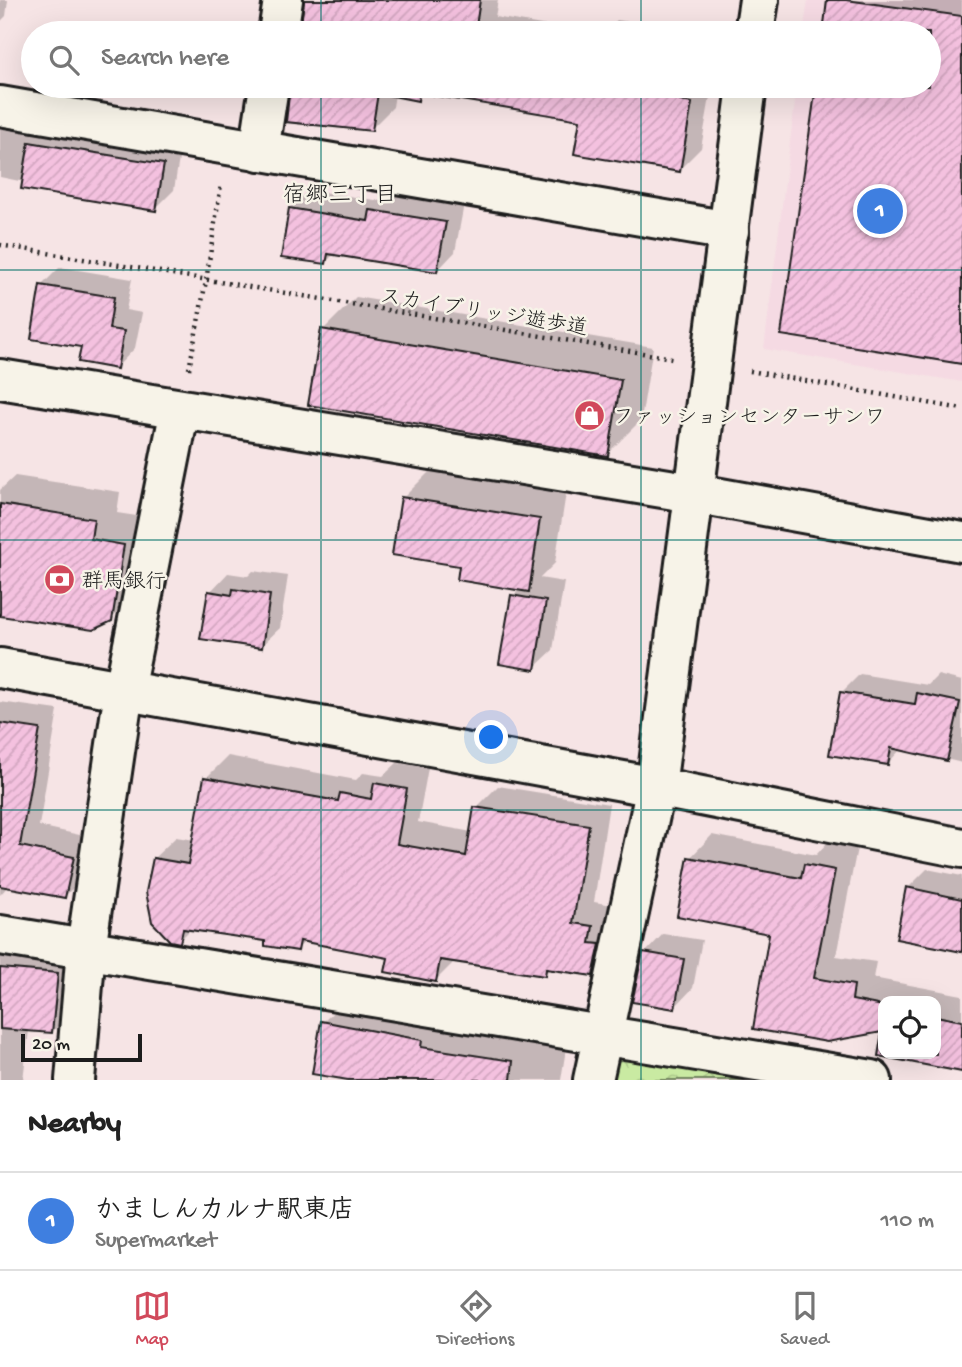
<!DOCTYPE html>
<html lang="en">
<head>
<meta charset="utf-8">
<style>
  body { margin:0; font-family:"Gochi Hand","Klee One",sans-serif; background:#f6f6f6; color:#222 }
  .controls { position:absolute; right:21px; bottom:21px; display:grid; overflow:hidden; border-radius:14px; box-shadow:0 7px 28px #0002 }
  .controls button { width:63px; height:63px; display:grid; place-items:center; padding:0; border:0; border-bottom:2px solid #e0e0e0; background:#fff; color:#222; font:35px sans-serif }
  .scale { position:absolute; left:21px; bottom:18px; width:121px; box-sizing:border-box; padding-left:7px; border:4px solid #1c1c1c; border-top:0; font-size:19px; line-height:24px; white-space:nowrap; color:#1c1c1c; -webkit-text-stroke:5px #f7f3e8; paint-order:stroke }
  .you { position:absolute; left:492px; top:738px; width:24px; height:24px; margin:-18px; border:5px solid #fff; border-radius:50%; background:#1a73e8; box-shadow:0 0 0 10px #1a73e833 }
  .badge { display:grid; place-items:center; width:46px; height:46px; border-radius:50%; background:#d1495b; color:#fff; font-size:23px; font-weight:700 }
  .pin { position:absolute; translate:-50% -50%; border:4px solid #fff; box-shadow:0 2px 7px #0006 }
  .list { margin:0; padding:0; list-style:none }
  h2 { display:flex; justify-content:space-between; align-items:center; height:91px; margin:0; padding:0 28px; font-size:30px }
  h2 small { font-size:23px; font-weight:400; color:#767676 }
  .list li { display:grid; grid-template-columns:46px 1fr auto; gap:21px; align-items:center; box-sizing:border-box; height:98px; padding:0 28px; border-top:2px solid #e0e0e0 }
  .list b { display:block; font-size:26px; white-space:nowrap }
  .list p { margin:0; font-size:23px; white-space:nowrap; color:#767676 }
  .list em { font-size:23px; font-style:normal; color:#767676 }
  .icon { flex:none; width:38px; height:38px; fill:none; stroke:currentColor; stroke-width:2; stroke-linecap:round; stroke-linejoin:round }
  .map { position:relative; flex:none; width:962px; height:1080px; overflow:hidden }
  .search { position:absolute; background:#fff; box-shadow:0 7px 28px #0002; left:21px; right:21px; top:21px; height:77px; display:flex; align-items:center; gap:18px; box-sizing:border-box; padding:0 24px; border-radius:38px; color:#767676; font-size:26px }
  .sheet { height:189px; background:#fff }
  nav { display:flex; justify-content:space-around; align-items:center; box-sizing:border-box; height:98px; border-top:2px solid #e0e0e0; background:#fff; font-size:19px; color:#767676 }
  nav a { display:grid; justify-items:center; gap:4px }
  nav .on { color:#d1495b }
  .map>svg:first-child { display:block }
</style>
</head>
<body>
<div class="map">
<svg width="962" height="1080" viewBox="0 0 962 1080">
  <defs>
    <pattern id="park-crowns" width="20" height="18" patternUnits="userSpaceOnUse" patternTransform="scale(1.75)"><rect width="20" height="18" fill="#c9eaa2"/><path d="M2 6a3 3 0 1 1 6 0M12 15a3 3 0 1 1 6 0" fill="none" stroke="#acc88b"/></pattern>
    <pattern id="building-hatch" width="6" height="6" patternUnits="userSpaceOnUse" patternTransform="scale(1.75)"><rect width="6" height="6" fill="#f4c1df"/><path d="M-1 1l2-2M0 6l6-6M5 7l2-2" fill="none" stroke="#d1a5bf"/></pattern>
  </defs>
  <rect width="100%" height="100%" fill="#f6e4e5"/>
  <filter id="ink" filterUnits="userSpaceOnUse"><feTurbulence type="fractalNoise" baseFrequency=".0143" numOctaves="2"/><feDisplacementMap in="SourceGraphic" scale="14" xChannelSelector="R" yChannelSelector="G"/><feConvolveMatrix kernelMatrix="1 2 1 2 8 2 1 2 1" color-interpolation-filters="sRGB"/></filter>
  <g filter="url(#ink)">
    <path fill="#f5dae3" d="M 808,0 L 962,0 L 962,382 L 764,349 L 797,86 L 929,86 L 929,33 L 803,33 Z"/>
    <path fill="url(#park-crowns)" stroke="#72835f" stroke-width="2" d="M 609,1051 L 790,1080 L 604,1080 Z"/>
    <path fill="#0003" d="M 0,0 L 8,0 L 6,16 L 0,22 Z
      M 306,0 L 498,0 L 495,17 L 588,33 L 302,33 Z
      M 829,0 L 962,0 L 962,362 L 783,334 L 817,86 L 929,86 L 929,33 L 825,33 Z
      M 617,20 L 707,33 L 603,33 Z
      M 292,86 L 712,86 L 701,148 L 679,170 L 582,118 L 424,92 L 417,99 L 395,94 L 393,107 L 371,129 L 292,89 Z
      M 0,119 L 181,146 L 174,190 L 155,209 L 0,177 Z
      M 309,190 L 381,201 L 391,192 L 464,204 L 455,252 L 437,271 L 334,254 L 325,263 L 290,208 Z
      M 60,267 L 132,279 L 126,310 L 142,313 L 135,348 L 117,367 L 42,285 Z
      M 356,297 L 653,347 L 641,420 L 607,454 L 323,330 Z
      M 430,471 L 566,493 L 555,563 L 540,578 L 564,582 L 553,650 L 534,668 L 513,596 L 520,589 L 461,564 L 403,498 Z
      M 15,476 L 120,492 L 117,513 L 150,518 L 139,592 L 111,619 L 0,614 L 0,490 Z
      M 253,571 L 288,576 L 280,628 L 261,646 L 210,592 L 228,573 L 248,576 Z
      M 860,674 L 928,685 L 938,675 L 962,681 L 962,763 L 902,748 L 888,763 L 841,693 Z
      M 0,702 L 58,710 L 39,826 L 93,838 L 85,876 L 65,896 L 10,884 L 0,895 Z
      M 228,756 L 356,780 L 363,773 L 383,776 L 397,763 L 428,768 L 418,822 L 472,832 L 476,808 L 498,786 L 609,804 L 594,902 L 613,905 L 614,952 L 592,974 L 551,968 L 544,974 L 455,961 L 436,980 L 390,957 L 307,940 L 297,949 L 267,940 L 192,928 L 179,941 L 154,858 L 176,837 L 195,840 L 206,778 Z
      M 712,835 L 816,855 L 828,842 L 857,848 L 836,956 L 876,962 L 873,978 L 962,995 L 962,1070 L 880,1054 L 883,1036 L 883,1054 L 936,1054 L 936,1001 L 883,1001 L 883,1030 L 827,1040 L 771,933 L 690,858 Z
      M 927,869 L 962,876 L 962,951 L 908,888 Z
      M 663,934 L 702,940 L 693,988 L 675,1007 L 645,953 Z
      M 0,948 L 77,954 L 72,1012 L 52,1032 L 29,1030 L 23,1080 L 0,1080 Z
      M 342,1004 L 440,1021 L 439,1029 L 566,1049 L 561,1080 L 358,1080 L 323,1022 Z"/>
    <path fill="url(#building-hatch)" stroke="#1c1c1c" stroke-width="2" d="M 304,0 L 480,0 L 475,33 L 300,33 Z
      M 827,0 L 846,0 L 962,16 L 962,364 L 781,335 L 816,86 L 929,86 L 929,33 L 823,33 Z
      M 290,86 L 682,86 L 680,101 L 692,103 L 680,172 L 574,154 L 580,120 L 419,93 L 418,101 L 378,93 L 372,131 L 286,122 Z
      M 29,142 L 164,164 L 156,211 L 21,189 Z
      M 289,208 L 368,221 L 370,210 L 446,222 L 437,272 L 328,254 L 326,264 L 281,258 Z
      M 40,285 L 114,297 L 109,329 L 124,331 L 117,369 L 78,362 L 81,347 L 31,339 Z
      M 321,329 L 621,380 L 608,456 L 308,405 Z
      M 401,497 L 540,519 L 529,592 L 457,580 L 459,566 L 392,555 Z
      M 0,504 L 94,519 L 91,539 L 124,545 L 112,621 L 93,630 L 0,616 Z
      M 233,589 L 270,595 L 262,648 L 200,639 L 208,591 L 232,595 Z
      M 511,595 L 546,601 L 535,670 L 499,664 Z
      M 840,692 L 915,704 L 917,693 L 960,702 L 947,761 L 891,748 L 888,765 L 829,755 Z
      M 0,723 L 40,729 L 20,846 L 74,857 L 65,898 L 0,886 Z
      M 204,777 L 338,801 L 340,793 L 371,799 L 374,783 L 407,789 L 397,844 L 466,856 L 474,807 L 589,825 L 573,923 L 593,926 L 590,943 L 600,944 L 593,976 L 546,969 L 545,976 L 440,960 L 436,982 L 385,972 L 388,958 L 300,941 L 298,951 L 265,946 L 265,941 L 183,929 L 180,943 L 170,941 L 152,922 L 146,892 L 153,858 L 188,864 Z
      M 688,857 L 801,878 L 804,864 L 835,870 L 814,978 L 854,985 L 852,1000 L 883,1006 L 883,1054 L 936,1054 L 936,1016 L 962,1021 L 962,1072 L 878,1056 L 882,1032 L 827,1042 L 753,1029 L 769,934 L 677,916 Z
      M 906,887 L 962,899 L 962,952 L 896,939 Z
      M 643,952 L 684,959 L 675,1009 L 632,1002 Z
      M 0,968 L 58,973 L 52,1033 L 0,1029 Z
      M 321,1021 L 422,1040 L 421,1047 L 513,1061 L 511,1080 L 348,1080 L 312,1074 Z"/>
    <g fill="none" stroke-linecap="round" stroke-linejoin="round">
      <defs>
        <path id="minor" d="M 278,33 L 283,0
          M 0,106 L 729,231
          M 259,151 L 269,86
          M 0,379 L 693,493 L 962,542
          M 0,935 L 872,1080
          M 75,1080 L 86,949 L 124,690 L 180,409
          M 593,1080 L 656,787"/>
        <path id="tertiary" d="M 754,33 L 759,0
          M 0,668 L 656,787 L 962,848
          M 656,787 L 747,86"/>
      </defs>
      <use href="#minor" stroke="#1c1c1c" stroke-width="44"/>
      <use href="#tertiary" stroke="#1c1c1c" stroke-width="44"/>
      <path stroke="#1c1c1c" stroke-width="4.5" stroke-dasharray="2 5" stroke-linecap="butt" d="M 0,245 L 672,358
        M 189,369 L 206,281 L 221,184
        M 750,371 L 962,409"/>
      <use href="#minor" stroke="#f7f3e8" stroke-width="38"/>
      <use href="#tertiary" stroke="#f7f3e8" stroke-width="38"/>
    </g>
  </g>
  <path fill="none" stroke="#0f766e" stroke-width="2" stroke-opacity="0.55" d="M 321,0 L 321,33M 641,0 L 641,33M 321,86 L 321,1080M 641,86 L 641,1080M 0,270 L 962,270M 0,540 L 962,540M 0,810 L 962,810"/>
  <defs>
    <symbol id="shop-disc" viewBox="-11 -11 22 22"><circle r="9.5" fill="#d1495b" stroke="#f7f3e8"/><path d="M-5-2.5h2.3a2.7 3.5 0 0 1 5.4 0H5L5.5 6h-11ZM-1.5-2.5h3a1.5 2.3 0 0 0-3 0Z" fill="#fff"/></symbol>
    <symbol id="bank-disc" viewBox="-11 -11 22 22"><circle r="9.5" fill="#d1495b" stroke="#f7f3e8"/><path d="M-6-4H6V4H-6ZM0-2.3a2.3 2.3 0 1 0 0 4.6a2.3 2.3 0 1 0 0-4.6Z" fill="#fff"/></symbol>
  </defs>
  <g fill-rule="evenodd">
    <use href="#shop-disc" x="572" y="398" width="35" height="35"/>
    <use href="#bank-disc" x="42" y="562" width="35" height="35"/>
  </g>
  <g text-anchor="middle" stroke-width="5" stroke-linejoin="round" paint-order="stroke">
    <g font-size="21" fill="#1c1c1c" stroke="#f7f3e8">
      <text transform="translate(484 311) rotate(9)" y="7">スカイブリッジ遊歩道</text>
    </g>
    <g font-size="21" fill="#1c1c1c" stroke="#f7f3e8" text-anchor="start">
      <text x="613" y="423">ファッションセンターサンワ</text>
      <text x="82" y="587">群馬銀行</text>
    </g>
    <g font-size="23" fill="#1c1c1c" stroke="#f7f3e8">
      <text x="340" y="201">宿郷三丁目</text>
    </g>
  </g>
</svg>
<div class="controls">
<button><svg class="icon" aria-label="locate" viewBox="0 0 24 24"><circle cx="12" cy="12" r="6"/><path d="M12 2v4M12 18v4M2 12h4M18 12h4"/></svg></button>
</div>
<div class="scale">20 m</div>
<div class="you"></div>
<div class="pin badge" style="left:880px;top:211px;background:#3f7fe0">1</div>
<div class="search"><svg class="icon" aria-label="search" viewBox="0 0 24 24"><circle cx="10" cy="10" r="6"/><path d="M15 15l6 6"/></svg>Search here</div>
</div>
<section class="sheet">
<h2>Nearby<small></small></h2>
<ul class="list">
<li><span class="badge" style="background:#3f7fe0">1</span><div><b>かましんカルナ駅東店</b><p>Supermarket</p></div><em>110 m</em></li>
</ul>
</section>
<nav>
<a class="on"><svg class="icon" aria-label="map" viewBox="0 0 24 24"><path d="M3 6l6-2 6 2 6-2v14l-6 2-6-2-6 2zM9 4v14M15 6v14"/></svg>Map</a>
<a><svg class="icon" aria-label="directions" viewBox="0 0 24 24"><path d="M12 3l9 9-9 9-9-9zM9 14v-3h6M13 9l2 2-2 2"/></svg>Directions</a>
<a><svg class="icon" aria-label="saved" viewBox="0 0 24 24"><path d="M7 4h10v16l-5-4-5 4z"/></svg>Saved</a>
</nav>
</body>
</html>
